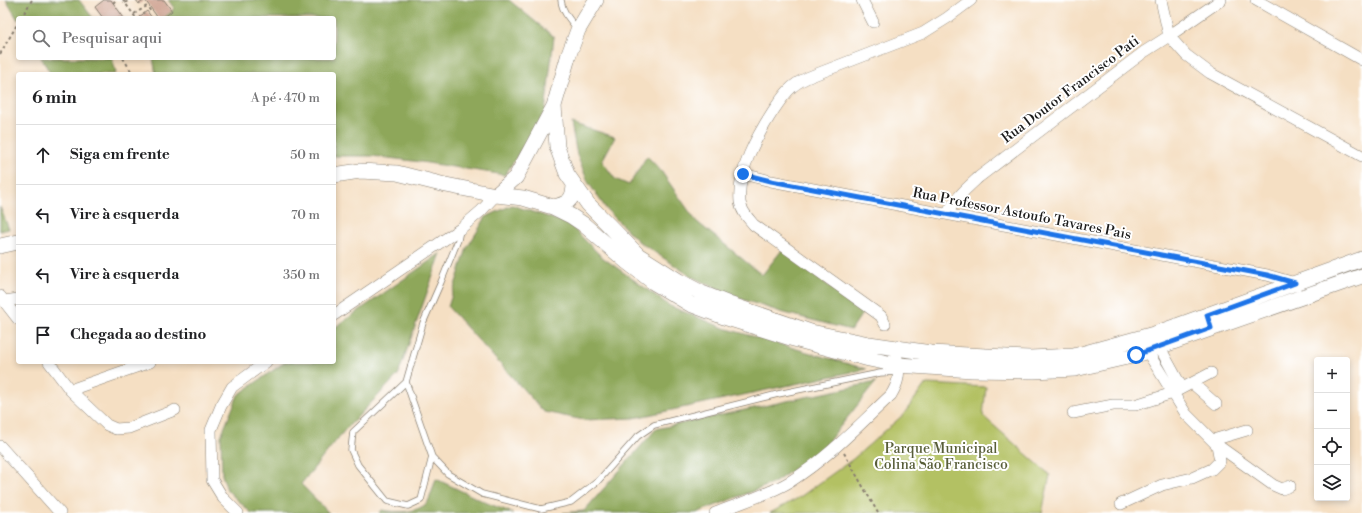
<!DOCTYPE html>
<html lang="pt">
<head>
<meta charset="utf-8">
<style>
  body { margin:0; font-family:"Libre Bodoni",serif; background:#f2f2f2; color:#202124 }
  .controls { position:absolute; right:12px; bottom:12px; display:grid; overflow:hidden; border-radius:4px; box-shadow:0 2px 6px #0003 }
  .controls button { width:36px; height:36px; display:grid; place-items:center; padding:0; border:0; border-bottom:1px solid #e0e0e0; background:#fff; color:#202124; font:20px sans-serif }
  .stop { position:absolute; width:12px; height:12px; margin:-9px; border:3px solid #1a73e8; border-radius:50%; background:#fff }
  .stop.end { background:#1a73e8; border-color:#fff; box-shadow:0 1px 4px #0008 }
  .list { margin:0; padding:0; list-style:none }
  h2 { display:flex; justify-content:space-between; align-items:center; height:52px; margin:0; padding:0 16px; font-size:17px }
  h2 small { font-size:13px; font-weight:400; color:#757577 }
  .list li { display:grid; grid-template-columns:26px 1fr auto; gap:12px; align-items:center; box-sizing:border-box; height:60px; padding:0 16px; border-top:1px solid #e0e0e0 }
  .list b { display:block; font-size:15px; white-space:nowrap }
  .list em { font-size:13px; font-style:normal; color:#757577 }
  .icon { flex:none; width:22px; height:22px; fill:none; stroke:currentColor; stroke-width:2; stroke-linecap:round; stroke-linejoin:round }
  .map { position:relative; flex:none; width:1362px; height:513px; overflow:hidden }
  .search { position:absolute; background:#fff; box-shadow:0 2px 6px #0003; left:16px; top:16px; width:320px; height:44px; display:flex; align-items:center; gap:10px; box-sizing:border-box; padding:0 14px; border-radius:4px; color:#757577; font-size:15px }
  .panel { position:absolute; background:#fff; box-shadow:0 2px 6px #0003; left:16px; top:72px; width:320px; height:292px; border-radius:4px }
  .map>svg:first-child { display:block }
</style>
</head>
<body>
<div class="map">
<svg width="1362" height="513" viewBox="0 0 1362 513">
  <rect width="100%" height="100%" fill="#fff"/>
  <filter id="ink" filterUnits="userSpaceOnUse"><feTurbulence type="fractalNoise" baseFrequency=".025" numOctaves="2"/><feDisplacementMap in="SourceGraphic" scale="8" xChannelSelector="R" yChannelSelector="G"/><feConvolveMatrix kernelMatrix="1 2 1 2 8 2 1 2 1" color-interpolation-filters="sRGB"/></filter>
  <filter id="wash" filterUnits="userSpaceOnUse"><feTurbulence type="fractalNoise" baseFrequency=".012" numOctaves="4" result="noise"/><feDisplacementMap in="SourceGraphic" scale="16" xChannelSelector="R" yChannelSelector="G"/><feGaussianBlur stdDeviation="0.9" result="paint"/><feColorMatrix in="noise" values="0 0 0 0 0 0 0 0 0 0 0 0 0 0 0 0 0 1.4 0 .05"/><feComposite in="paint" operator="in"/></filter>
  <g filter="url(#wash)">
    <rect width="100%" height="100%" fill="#f5dfc3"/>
    <path fill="#b3c164" stroke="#686e40" d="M 927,384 L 986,387 L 983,416 L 1050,475 L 1042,513 L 770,513 L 800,497 L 853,459 L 903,415 L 924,386 Z"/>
    <path fill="#8ea75a" stroke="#55623b" d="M 6,0 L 79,0 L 93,18 L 18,18 L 18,20 Z
      M 168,0 L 509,0 L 554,37 L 545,112 L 505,175 L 421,162 L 372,156 L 334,156 L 334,74 L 156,74 L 153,58 L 334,58 L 334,18 L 163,18 L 172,11 L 174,8 Z
      M 41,58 L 112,58 L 116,73 L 115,74 L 51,74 Z
      M 571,123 L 615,137 L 602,161 L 615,179 L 629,185 L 647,156 L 661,171 L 696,221 L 762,275 L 782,250 L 863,312 L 851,330 L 781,312 L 735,297 L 692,277 L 638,241 L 607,210 L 588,182 L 577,155 Z
      M 512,205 L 569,224 L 602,257 L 670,306 L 724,328 L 866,369 L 634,418 L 584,420 L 544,412 L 448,307 L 467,248 L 486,217 Z
      M 0,207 L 9,229 L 0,231 Z
      M 441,253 L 398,375 L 344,431 L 301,484 L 329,513 L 251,513 L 227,490 L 222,475 L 221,436 L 238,395 L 285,362 L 334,362 L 334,328 Z
      M 876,382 L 823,448 L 774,483 L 696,513 L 563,513 L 584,511 L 656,429 Z
      M 436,479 L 487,503 L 513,513 L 379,513 L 382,510 C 397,513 417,513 427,503 C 431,497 433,487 436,479 Z"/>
    <g id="blocks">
      <path fill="#cb9b88" d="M 104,0 L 111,0 L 124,18 L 103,18 L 95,7 Z
        M 136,0 L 164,0 L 172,11 L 163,18 L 158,18 L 145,0 L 139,4 Z
        M 147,11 L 152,18 L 140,18 L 139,17 Z"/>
    </g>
  </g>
  <g filter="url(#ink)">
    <use href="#blocks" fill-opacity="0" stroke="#887e70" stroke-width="1"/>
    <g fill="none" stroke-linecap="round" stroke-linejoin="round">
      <defs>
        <path id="lane" d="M 561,0 C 562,12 571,21 578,30
          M 460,230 L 458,240 L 441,282 L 423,323 L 406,382 L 432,457 L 448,474 L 482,494 L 541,509 L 571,502 L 598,481 L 638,436 L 654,425 L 778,394 L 880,373 L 898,372
          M 406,382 L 353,432 L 351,450 L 358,465 L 387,501 L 408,506 L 421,500 L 432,457"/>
        <path id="street" d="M 862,0 L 873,22
          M 1161,0 L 1169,36 L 1186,55 L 1210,73 L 1362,156
          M 1256,0 L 1362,60
          M 743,174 L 771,181 L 1267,275 L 1295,283 L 1296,286
          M 948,213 C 955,198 967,188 979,177 L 1144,52 L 1169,36 L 1221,0
          M 0,296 L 18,319
          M 5,301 L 18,299
          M 334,315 L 460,229 L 481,211 L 496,195
          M 885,324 L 881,316 L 754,225 C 748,218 741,211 740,202 C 737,171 757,136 773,111 C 779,102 785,93 792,87 C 799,81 806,78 814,75 L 923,33 L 947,18 L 971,0
          M 1159,346 L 1182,388
          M 1147,351 L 1186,414 L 1217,445 L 1273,485 L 1282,489 L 1290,486
          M 49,362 L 70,390 L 107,425 L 116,429 L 129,428 L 175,410
          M 1192,383 L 1216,404
          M 70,390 L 150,362
          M 1073,413 L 1113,405 L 1135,405 L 1173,393 L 1211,373
          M 1213,440 L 1247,430
          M 0,446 L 60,513
          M 1121,504 L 1162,485 L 1192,478 L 1212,469 L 1220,461 L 1217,445
          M 238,513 L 223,498 L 212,480 L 211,430 L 221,406 L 232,387 L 266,362
          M 715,513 C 740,503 768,495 791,481 C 828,458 859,425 891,395 C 899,382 900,373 897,358"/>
        <path id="secondary" d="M 554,106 L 557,147 L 567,174 L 588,204 L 638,255 L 679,281 L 702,293 L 729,304 L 811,332 L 869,344 L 931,353 L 986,356 L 1030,358 L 1074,356 L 1154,334 L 1362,259
          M 334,175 L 360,171 L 397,173 L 441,184 L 496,195 L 523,198 L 553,207 L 571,216 L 583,224 L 627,262 L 653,282 L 690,304 L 724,317 L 794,339 L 869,359 L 898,365 L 972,370 L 1034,371 L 1075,369 L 1136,355 L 1362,276
          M 496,195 L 516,177 L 554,106 L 569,54 L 578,30 L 596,0
          M 553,207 C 567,204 573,201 574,186
          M 0,246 L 18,242"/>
      </defs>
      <use href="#lane" stroke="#887e70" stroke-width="7"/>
      <use href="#street" stroke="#887e70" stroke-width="12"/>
      <use href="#secondary" stroke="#887e70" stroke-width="16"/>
      <path stroke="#887e70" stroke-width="2" stroke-dasharray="3 3" stroke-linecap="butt" d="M 123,0 L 136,18
        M 113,3 L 116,0
        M 125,3 L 129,0
        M 134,14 L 147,6 L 151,12
        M 21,18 L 32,0
        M 0,54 L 18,23
        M 123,58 L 133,74
        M 844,453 L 878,513"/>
      <use href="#lane" stroke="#fff" stroke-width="5.5"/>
      <use href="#street" stroke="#fff" stroke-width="11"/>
      <use href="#secondary" stroke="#fff" stroke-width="15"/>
    </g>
  </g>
  <g fill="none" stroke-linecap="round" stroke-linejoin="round" filter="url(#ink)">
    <path stroke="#1a73e8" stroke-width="5" d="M 743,174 L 771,181 L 1267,275 L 1295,283 L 1207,315 L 1211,328 L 1136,355"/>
  </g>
  <g text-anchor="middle" stroke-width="4" stroke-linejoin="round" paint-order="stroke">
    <g font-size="14" fill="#1c1c1c" stroke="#fff">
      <text transform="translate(1070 89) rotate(-37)" y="5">Rua Doutor Francisco Pati</text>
      <text transform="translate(1022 213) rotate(11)" y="5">Rua Professor Astoufo Tavares Pais</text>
    </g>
    <g font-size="14" fill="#585e39" stroke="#fff">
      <text x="941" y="453">Parque Municipal<tspan x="941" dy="16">Colina São Francisco</tspan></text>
    </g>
  </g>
</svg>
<div class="controls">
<button>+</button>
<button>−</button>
<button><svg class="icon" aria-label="locate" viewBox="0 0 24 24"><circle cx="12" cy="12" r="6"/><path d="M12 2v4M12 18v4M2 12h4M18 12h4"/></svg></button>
<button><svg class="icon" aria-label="layers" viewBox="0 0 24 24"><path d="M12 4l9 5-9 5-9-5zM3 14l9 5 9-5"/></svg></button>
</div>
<div class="stop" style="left:1136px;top:355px"></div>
<div class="stop end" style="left:743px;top:174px"></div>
<div class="search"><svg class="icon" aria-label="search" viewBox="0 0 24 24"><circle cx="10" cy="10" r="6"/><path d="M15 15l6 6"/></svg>Pesquisar aqui</div>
<section class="panel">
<h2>6 min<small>A pé · 470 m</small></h2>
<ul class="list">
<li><svg class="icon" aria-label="ahead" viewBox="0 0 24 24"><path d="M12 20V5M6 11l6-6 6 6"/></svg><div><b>Siga em frente</b></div><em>50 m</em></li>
<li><svg class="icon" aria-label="left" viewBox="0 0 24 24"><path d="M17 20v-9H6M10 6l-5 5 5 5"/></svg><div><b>Vire à esquerda</b></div><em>70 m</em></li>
<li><svg class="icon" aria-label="left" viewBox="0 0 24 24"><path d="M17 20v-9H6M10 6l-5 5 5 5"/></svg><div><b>Vire à esquerda</b></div><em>350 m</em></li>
<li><svg class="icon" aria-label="arrive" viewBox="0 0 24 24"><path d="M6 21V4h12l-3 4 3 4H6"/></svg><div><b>Chegada ao destino</b></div></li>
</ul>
</section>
</div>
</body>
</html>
